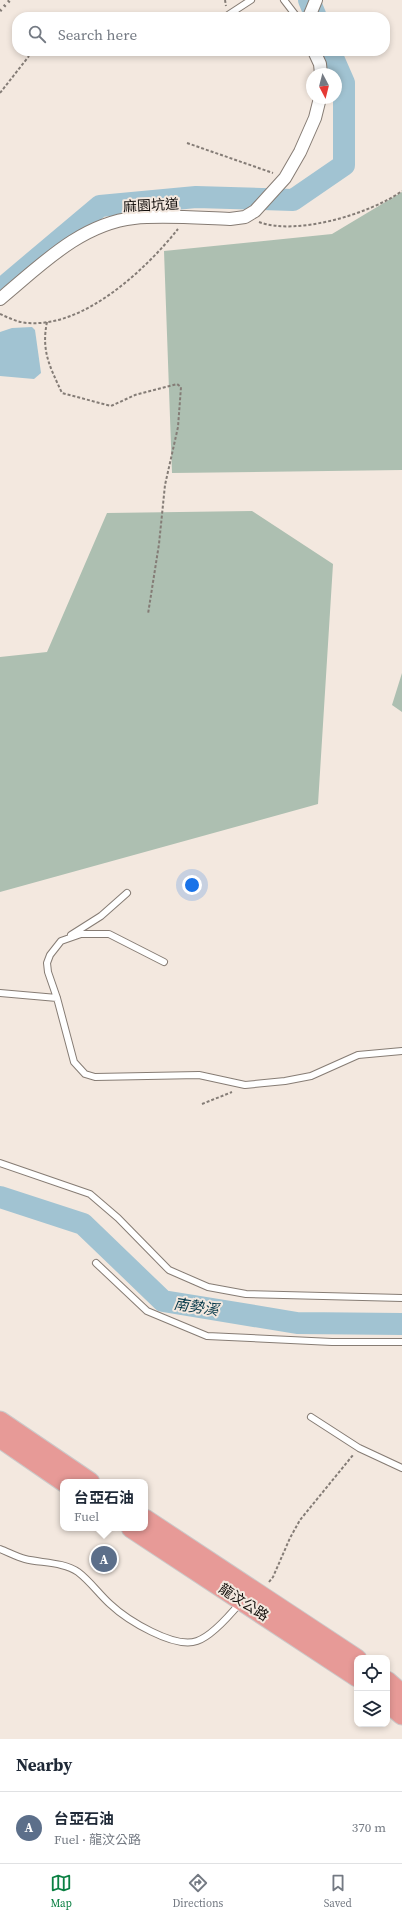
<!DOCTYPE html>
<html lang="en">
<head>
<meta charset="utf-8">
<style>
  body { margin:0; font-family:"Source Serif 4","Noto Sans TC",serif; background:#f2f2f3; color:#1f2937 }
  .controls { position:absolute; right:12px; bottom:12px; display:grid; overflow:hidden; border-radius:8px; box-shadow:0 2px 6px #0003 }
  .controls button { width:36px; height:36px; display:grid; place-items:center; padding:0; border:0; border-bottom:1px solid #e0e1e3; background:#fff; color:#1f2937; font:20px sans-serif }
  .compass { position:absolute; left:306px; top:68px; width:36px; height:36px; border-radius:50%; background:#fff; box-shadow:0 2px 6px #0003; rotate:173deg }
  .you { position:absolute; left:192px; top:885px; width:14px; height:14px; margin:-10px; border:3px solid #fff; border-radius:50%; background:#1a73e8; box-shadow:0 0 0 6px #1a73e833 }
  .badge { display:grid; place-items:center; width:26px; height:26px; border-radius:50%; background:#0b8043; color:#fff; font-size:13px; font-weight:700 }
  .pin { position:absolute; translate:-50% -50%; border:2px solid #fff; box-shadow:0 1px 4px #0006 }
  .popup { position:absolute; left:60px; top:1479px; width:88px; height:52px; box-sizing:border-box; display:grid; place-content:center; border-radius:8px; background:#fff; filter:drop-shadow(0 1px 3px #0005); font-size:13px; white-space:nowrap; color:#747a83 }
  .popup b { font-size:15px; color:#1f2937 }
  .popup::after { content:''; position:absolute; left:50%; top:100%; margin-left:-8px; border:8px solid transparent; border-top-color:#fff }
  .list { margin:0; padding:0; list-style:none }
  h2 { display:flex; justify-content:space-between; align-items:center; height:52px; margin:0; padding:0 16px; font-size:17px }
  h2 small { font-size:13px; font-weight:400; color:#747a83 }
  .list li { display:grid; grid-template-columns:26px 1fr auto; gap:12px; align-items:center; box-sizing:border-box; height:72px; padding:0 16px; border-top:1px solid #e0e1e3 }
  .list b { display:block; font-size:15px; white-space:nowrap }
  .list p { margin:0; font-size:13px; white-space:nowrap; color:#747a83 }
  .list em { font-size:13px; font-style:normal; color:#747a83 }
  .icon { flex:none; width:22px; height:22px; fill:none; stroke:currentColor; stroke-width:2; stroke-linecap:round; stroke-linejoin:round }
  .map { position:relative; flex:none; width:402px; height:1739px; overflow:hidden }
  .search { position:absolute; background:#fff; box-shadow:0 2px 6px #0003; left:12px; right:12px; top:12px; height:44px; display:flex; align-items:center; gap:10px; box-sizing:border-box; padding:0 14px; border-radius:16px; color:#747a83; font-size:15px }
  .sheet { height:124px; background:#fff }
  nav { display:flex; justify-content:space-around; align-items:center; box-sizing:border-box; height:56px; border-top:1px solid #e0e1e3; background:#fff; font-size:11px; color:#747a83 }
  nav a { display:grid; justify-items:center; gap:2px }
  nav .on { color:#0b8043 }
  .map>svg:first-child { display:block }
</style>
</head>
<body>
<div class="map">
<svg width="402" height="1739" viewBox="0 0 402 1739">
  <rect width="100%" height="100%" fill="#f3e8df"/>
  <path fill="#adbfb1" d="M 402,192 L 402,470 L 172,473 L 164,251 L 332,234 Z
    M 252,511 L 333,564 L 318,804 L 0,892 L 0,657 L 47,652 L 107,513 Z
    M 402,673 L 402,712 L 392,705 Z"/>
  <path fill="#a1c3d2" d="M 32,327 L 35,330 L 41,373 L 34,379 L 0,376 L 0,332 L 12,328 Z"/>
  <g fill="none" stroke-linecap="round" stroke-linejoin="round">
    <path stroke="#a1c3d2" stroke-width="22" d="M 309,0 L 316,17
      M 0,290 L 100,206 L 196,197 L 293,200 L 344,165 L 344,83 L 330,51
      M 0,1197 L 83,1224 L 163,1301 L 297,1323 L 402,1324"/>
    <defs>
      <path id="service" d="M 284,0 L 297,17
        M 228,15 L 251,0
        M 71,935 L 101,916 L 127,893
        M 164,962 L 109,934 L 81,934 L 61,941 L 50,955 L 47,963 L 48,972 L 57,998 L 74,1062 L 85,1074 L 95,1077 L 199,1075 L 245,1085 L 285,1081 L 311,1076 L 358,1055 L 402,1051
        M 0,993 L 57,998
        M 0,1163 L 90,1194 L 118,1218 L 169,1270 L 208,1287 L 246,1294 L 402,1298
        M 96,1263 L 147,1311 L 207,1336 L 332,1342 L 402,1342
        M 311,1417 L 359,1448 L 402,1468
        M 0,1549 C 8,1552 17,1557 25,1559 C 41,1563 64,1562 78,1572 C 90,1581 99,1594 110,1604 C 127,1620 174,1649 197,1641 C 212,1636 230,1615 240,1603"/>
      <path id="minor" d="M 309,17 L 316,0
        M 314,51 L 320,64 L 321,74
        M 0,299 C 40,266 80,224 134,218 C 163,215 200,218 230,219 L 245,217 L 255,211 L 285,178 L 300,152 L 315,118 L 320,98"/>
      <path id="primary" d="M 0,1421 L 90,1482
        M 0,1438 L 64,1482
        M 145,1519 L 357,1659
        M 131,1528 L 357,1677
        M 387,1681 L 402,1694
        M 387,1702 L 402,1715"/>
    </defs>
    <use href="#service" stroke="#867c74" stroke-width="8"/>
    <use href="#minor" stroke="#867c74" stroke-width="14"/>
    <use href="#primary" stroke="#cbcaca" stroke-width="21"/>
    <path stroke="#847c76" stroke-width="2" stroke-dasharray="3 2" stroke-linecap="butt" d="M 225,0 L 226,6
      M 0,93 L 29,56
      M 187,143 L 273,173
      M 259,222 C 296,236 370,214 402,191
      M 0,314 C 9,318 19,323 29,323 C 85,327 146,269 178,229
      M 47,322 C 41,351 50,367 62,393 L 111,406 L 135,395 L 177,384 L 181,387 L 178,427 L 165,485 L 159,544 L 148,614
      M 202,1104 L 232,1092
      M 269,1582 L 273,1577 L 290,1538 L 300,1520 L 353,1455"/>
    <use href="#service" stroke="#fff" stroke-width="6"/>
    <use href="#minor" stroke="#fff" stroke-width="12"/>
    <use href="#primary" stroke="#e79a97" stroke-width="19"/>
    <path stroke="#847c76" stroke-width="3" stroke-dasharray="2 4" stroke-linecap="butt" d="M 0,11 L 10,0"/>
  </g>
  <g text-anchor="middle" stroke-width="4" stroke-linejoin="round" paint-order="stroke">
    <g font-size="14" fill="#130f0c" stroke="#f3e8df">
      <text transform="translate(151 205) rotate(-3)" y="5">麻園坑道</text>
      <text transform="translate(244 1602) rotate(33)" y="5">龍汶公路</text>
    </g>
    <g font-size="15" font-style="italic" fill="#043748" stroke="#f3e8df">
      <text transform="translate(196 1307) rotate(9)" y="5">南勢溪</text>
    </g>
  </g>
</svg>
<div class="controls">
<button><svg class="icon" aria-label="locate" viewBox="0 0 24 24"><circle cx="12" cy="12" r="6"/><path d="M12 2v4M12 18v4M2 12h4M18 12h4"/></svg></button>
<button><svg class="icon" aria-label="layers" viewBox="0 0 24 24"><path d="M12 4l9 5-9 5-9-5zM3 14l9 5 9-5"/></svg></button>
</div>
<svg class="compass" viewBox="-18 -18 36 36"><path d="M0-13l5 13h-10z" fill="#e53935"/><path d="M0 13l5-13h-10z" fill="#747a83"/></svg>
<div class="you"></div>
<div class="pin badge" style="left:104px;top:1559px;background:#5c6f8a">A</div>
<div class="popup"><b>台亞石油</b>Fuel</div>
<div class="search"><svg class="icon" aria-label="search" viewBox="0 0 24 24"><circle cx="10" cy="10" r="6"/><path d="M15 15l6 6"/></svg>Search here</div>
</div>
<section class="sheet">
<h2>Nearby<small></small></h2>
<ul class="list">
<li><span class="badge" style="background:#5c6f8a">A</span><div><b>台亞石油</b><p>Fuel · 龍汶公路</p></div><em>370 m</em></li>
</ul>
</section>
<nav>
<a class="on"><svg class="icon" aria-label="map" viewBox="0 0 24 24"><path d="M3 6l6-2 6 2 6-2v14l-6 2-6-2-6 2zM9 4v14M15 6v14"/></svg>Map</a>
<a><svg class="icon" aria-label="directions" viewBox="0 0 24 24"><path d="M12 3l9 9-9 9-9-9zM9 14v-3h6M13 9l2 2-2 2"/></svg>Directions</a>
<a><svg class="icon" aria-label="saved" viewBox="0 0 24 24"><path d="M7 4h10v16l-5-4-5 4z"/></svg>Saved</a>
</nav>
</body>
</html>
